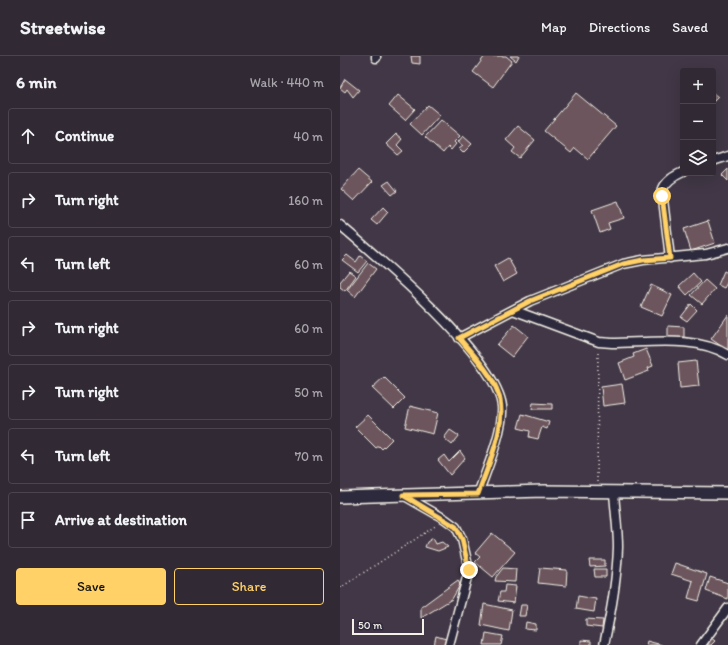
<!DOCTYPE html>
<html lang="en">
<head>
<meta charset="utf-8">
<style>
  body { margin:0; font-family:Itim,sans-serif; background:#3d3540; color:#f1f3f6 }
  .controls { position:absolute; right:12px; top:12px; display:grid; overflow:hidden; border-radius:4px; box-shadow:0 4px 16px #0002 }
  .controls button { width:36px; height:36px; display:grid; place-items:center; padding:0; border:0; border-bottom:1px solid #4c454f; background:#312934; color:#f1f3f6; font:20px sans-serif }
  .scale { position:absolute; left:12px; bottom:10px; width:72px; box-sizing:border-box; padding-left:4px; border:2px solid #f4f1e8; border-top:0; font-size:11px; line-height:14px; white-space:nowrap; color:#f4f1e8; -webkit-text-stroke:3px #2f2a3d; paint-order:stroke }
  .stop { position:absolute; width:12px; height:12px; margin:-9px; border:3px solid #ffd166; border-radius:50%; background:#fff }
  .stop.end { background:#ffd166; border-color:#fff; box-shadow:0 1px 4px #0008 }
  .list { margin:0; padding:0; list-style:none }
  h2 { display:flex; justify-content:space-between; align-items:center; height:52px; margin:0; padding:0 16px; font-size:17px }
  h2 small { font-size:13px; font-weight:400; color:#a8a6ac }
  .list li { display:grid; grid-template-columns:26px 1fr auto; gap:12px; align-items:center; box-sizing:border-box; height:56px; margin:0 8px 8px; padding:0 8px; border:1px solid #4c454f; border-radius:4px }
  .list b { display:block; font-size:15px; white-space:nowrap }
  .list em { font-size:13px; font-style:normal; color:#a8a6ac }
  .actions { display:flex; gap:8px; padding:12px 16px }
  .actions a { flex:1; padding:9px 0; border:1px solid #ffd166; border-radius:4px; text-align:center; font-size:14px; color:#ffd166 }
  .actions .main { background:#ffd166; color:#111 }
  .icon { flex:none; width:22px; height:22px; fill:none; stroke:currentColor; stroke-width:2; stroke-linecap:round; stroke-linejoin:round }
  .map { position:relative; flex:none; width:388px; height:589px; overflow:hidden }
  header { display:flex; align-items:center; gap:24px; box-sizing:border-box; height:56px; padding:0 20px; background:#312934; border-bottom:1px solid #4c454f }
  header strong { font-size:19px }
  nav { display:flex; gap:22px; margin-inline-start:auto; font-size:14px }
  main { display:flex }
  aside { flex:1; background:#312934 }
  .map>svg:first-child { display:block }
</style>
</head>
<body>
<header>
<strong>Streetwise</strong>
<nav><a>Map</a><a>Directions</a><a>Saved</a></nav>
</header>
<main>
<aside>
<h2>6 min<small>Walk · 440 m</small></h2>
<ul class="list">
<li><svg class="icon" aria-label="ahead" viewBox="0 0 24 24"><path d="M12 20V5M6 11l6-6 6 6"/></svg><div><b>Continue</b></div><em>40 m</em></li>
<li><svg class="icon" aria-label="right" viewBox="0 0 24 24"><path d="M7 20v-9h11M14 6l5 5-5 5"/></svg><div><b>Turn right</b></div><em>160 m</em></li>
<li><svg class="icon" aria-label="left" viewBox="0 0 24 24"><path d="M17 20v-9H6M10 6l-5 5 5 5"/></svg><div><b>Turn left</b></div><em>60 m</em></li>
<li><svg class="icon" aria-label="right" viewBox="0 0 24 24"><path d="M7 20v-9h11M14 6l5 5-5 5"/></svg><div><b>Turn right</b></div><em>60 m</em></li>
<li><svg class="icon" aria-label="right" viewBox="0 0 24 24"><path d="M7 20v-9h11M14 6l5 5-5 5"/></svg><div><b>Turn right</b></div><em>50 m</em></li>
<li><svg class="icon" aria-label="left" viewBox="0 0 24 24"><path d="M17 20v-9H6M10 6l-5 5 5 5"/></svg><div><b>Turn left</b></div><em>70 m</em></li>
<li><svg class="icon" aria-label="arrive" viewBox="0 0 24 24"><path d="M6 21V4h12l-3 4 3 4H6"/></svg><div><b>Arrive at destination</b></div></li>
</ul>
<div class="actions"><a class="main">Save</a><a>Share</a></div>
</aside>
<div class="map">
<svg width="388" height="589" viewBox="0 0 388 589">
  <rect width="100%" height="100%" fill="#413746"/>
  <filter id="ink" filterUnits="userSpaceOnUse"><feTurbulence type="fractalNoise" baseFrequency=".025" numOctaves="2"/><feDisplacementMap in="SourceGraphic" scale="8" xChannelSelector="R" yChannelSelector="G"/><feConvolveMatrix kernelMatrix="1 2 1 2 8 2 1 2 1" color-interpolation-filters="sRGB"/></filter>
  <g filter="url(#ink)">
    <path fill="#6c555b" stroke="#f4f1e8" d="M 71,0 L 80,0 L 80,8 L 72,7 Z
      M 145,0 L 166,0 L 172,5 L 153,31 L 133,16 Z
      M 170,0 L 179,0 L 176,5 Z
      M 5,23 L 19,34 L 13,41 L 7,33 L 5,36 L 0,32 Z
      M 236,37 L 276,70 L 248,103 L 235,92 L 231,97 L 204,75 Z
      M 373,37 L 378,41 L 373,46 Z
      M 58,39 L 75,53 L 65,64 L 49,50 Z
      M 88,49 L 100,59 L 82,79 L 70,68 Z
      M 101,64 L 120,80 L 114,86 L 116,88 L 111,94 L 108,91 L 103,97 L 85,81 Z
      M 178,70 L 195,84 L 180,102 L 172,96 L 175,92 L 166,84 Z
      M 56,78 L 62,83 L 57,89 L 63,95 L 58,99 L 46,88 Z
      M 123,80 L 132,88 L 123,97 L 119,93 L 123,90 L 118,86 Z
      M 388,113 L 388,125 L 382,119 Z
      M 18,114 L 32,126 L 14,145 L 1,133 Z
      M 49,125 L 57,135 L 52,139 L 43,129 Z
      M 278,145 L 284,162 L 268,167 L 270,173 L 260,177 L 252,154 Z
      M 43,151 L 48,156 L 37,169 L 31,164 Z
      M 368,165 L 375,187 L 351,195 L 344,173 Z
      M 7,199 L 16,206 L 20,200 L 27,205 L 18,216 L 2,204 Z
      M 168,202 L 177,218 L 163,226 L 154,210 Z
      M 28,207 L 36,213 L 15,241 L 7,234 Z
      M 9,215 L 16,220 L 5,235 L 0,231 L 0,226 Z
      M 384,215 L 388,217 L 388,225 L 384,232 L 378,229 Z
      M 353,217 L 361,226 L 347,239 L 339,230 Z
      M 365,224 L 375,233 L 362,248 L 351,239 Z
      M 311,229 L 332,239 L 322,260 L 301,251 Z
      M 351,248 L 357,254 L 347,265 L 341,261 Z
      M 388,259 L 388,295 L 371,283 Z
      M 174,269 L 188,280 L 172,301 L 157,289 Z
      M 328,270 L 344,271 L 344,282 L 328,282 Z
      M 306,293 L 313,310 L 308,312 L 309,315 L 285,324 L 279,307 L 294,301 L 293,298 Z
      M 356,305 L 359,330 L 340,332 L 338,307 Z
      M 44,321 L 65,342 L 54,353 L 32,332 Z
      M 282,328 L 285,347 L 263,350 L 261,331 Z
      M 193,347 L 212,348 L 212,353 L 192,353 Z
      M 70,350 L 98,357 L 93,378 L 65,371 Z
      M 182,358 L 209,366 L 207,373 L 202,371 L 198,383 L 189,381 L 190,375 L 178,372 Z
      M 28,359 L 52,383 L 42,393 L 39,390 L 36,392 L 15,371 Z
      M 110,374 L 119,380 L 112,389 L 104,382 Z
      M 120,395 L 125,402 L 110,419 L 98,404 L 104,399 L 109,406 Z
      M 152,477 L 175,496 L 153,521 L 135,506 L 140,501 L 135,497 Z
      M 93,482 L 96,488 L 102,486 L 108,491 L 98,495 L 85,491 L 87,486 Z
      M 249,504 L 265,504 L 265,510 L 250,511 Z
      M 335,507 L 367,518 L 359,545 L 348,542 L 353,525 L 331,518 Z
      M 163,512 L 176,513 L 175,526 L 155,525 L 156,521 Z
      M 200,512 L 227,514 L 226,530 L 198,527 Z
      M 254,513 L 266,513 L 266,521 L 255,521 Z
      M 370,521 L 388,527 L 388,543 L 366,535 Z
      M 118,524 L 120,529 L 112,543 L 81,562 L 81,551 Z
      M 165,529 L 176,530 L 174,547 L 158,545 L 160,536 L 164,536 Z
      M 238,540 L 256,543 L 254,556 L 236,553 Z
      M 144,548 L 172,554 L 169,575 L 141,569 Z
      M 181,549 L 187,549 L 185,560 L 179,560 Z
      M 246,563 L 263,564 L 262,572 L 246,570 Z
      M 186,566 L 196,568 L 196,574 L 185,573 Z
      M 146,577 L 163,580 L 161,589 L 144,589 Z
      M 96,580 L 106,583 L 104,589 L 94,589 Z
      M 369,580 L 375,585 L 371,589 L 362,589 Z
      M 241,584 L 251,585 L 251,589 L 241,589 Z
      M 307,585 L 322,589 L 306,589 Z"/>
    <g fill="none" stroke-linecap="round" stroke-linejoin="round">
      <defs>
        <path id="street" d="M 36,2 L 36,0
          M 373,105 L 388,100
          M 0,169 C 39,202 156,301 162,350 C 164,374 146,415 138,438
          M 330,202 L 322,135 C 325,125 334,120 343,116
          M 173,254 L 259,286 L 272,287 C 307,287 357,279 388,299
          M 119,282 L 190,245 L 283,208 L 303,204 L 366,198 L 388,192
          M 63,439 L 105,463 L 116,471 L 122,483 L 129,514 L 109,589
          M 264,589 C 271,557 277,525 278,491 C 278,473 275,454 274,436
          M 361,589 L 388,552"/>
        <path id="secondary" d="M 0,441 L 203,435 L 388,437"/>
      </defs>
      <use href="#street" stroke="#f4f1e8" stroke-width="11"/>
      <use href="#secondary" stroke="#f4f1e8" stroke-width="14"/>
      <path stroke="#f4f1e8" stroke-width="1.5" stroke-dasharray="1 3" stroke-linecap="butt" d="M 257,426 L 258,296
        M 0,532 L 97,469"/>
      <use href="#street" stroke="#2f2a3d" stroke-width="8"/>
      <use href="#secondary" stroke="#2f2a3d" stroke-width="11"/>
    </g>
  </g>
  <g fill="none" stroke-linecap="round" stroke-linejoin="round" filter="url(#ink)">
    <path stroke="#ffd166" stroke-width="5" d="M 129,514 L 122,483 L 116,471 L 63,439 L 138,438 C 148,409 170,364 157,334 C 149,314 132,298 119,282 L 190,245 L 283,208 L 303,204 L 330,202 L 322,140"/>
  </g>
</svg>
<div class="controls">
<button>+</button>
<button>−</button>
<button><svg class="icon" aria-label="layers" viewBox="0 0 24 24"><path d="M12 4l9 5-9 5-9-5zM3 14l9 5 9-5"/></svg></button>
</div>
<div class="scale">50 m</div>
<div class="stop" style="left:322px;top:140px"></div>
<div class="stop end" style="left:129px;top:514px"></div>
</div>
</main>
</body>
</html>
